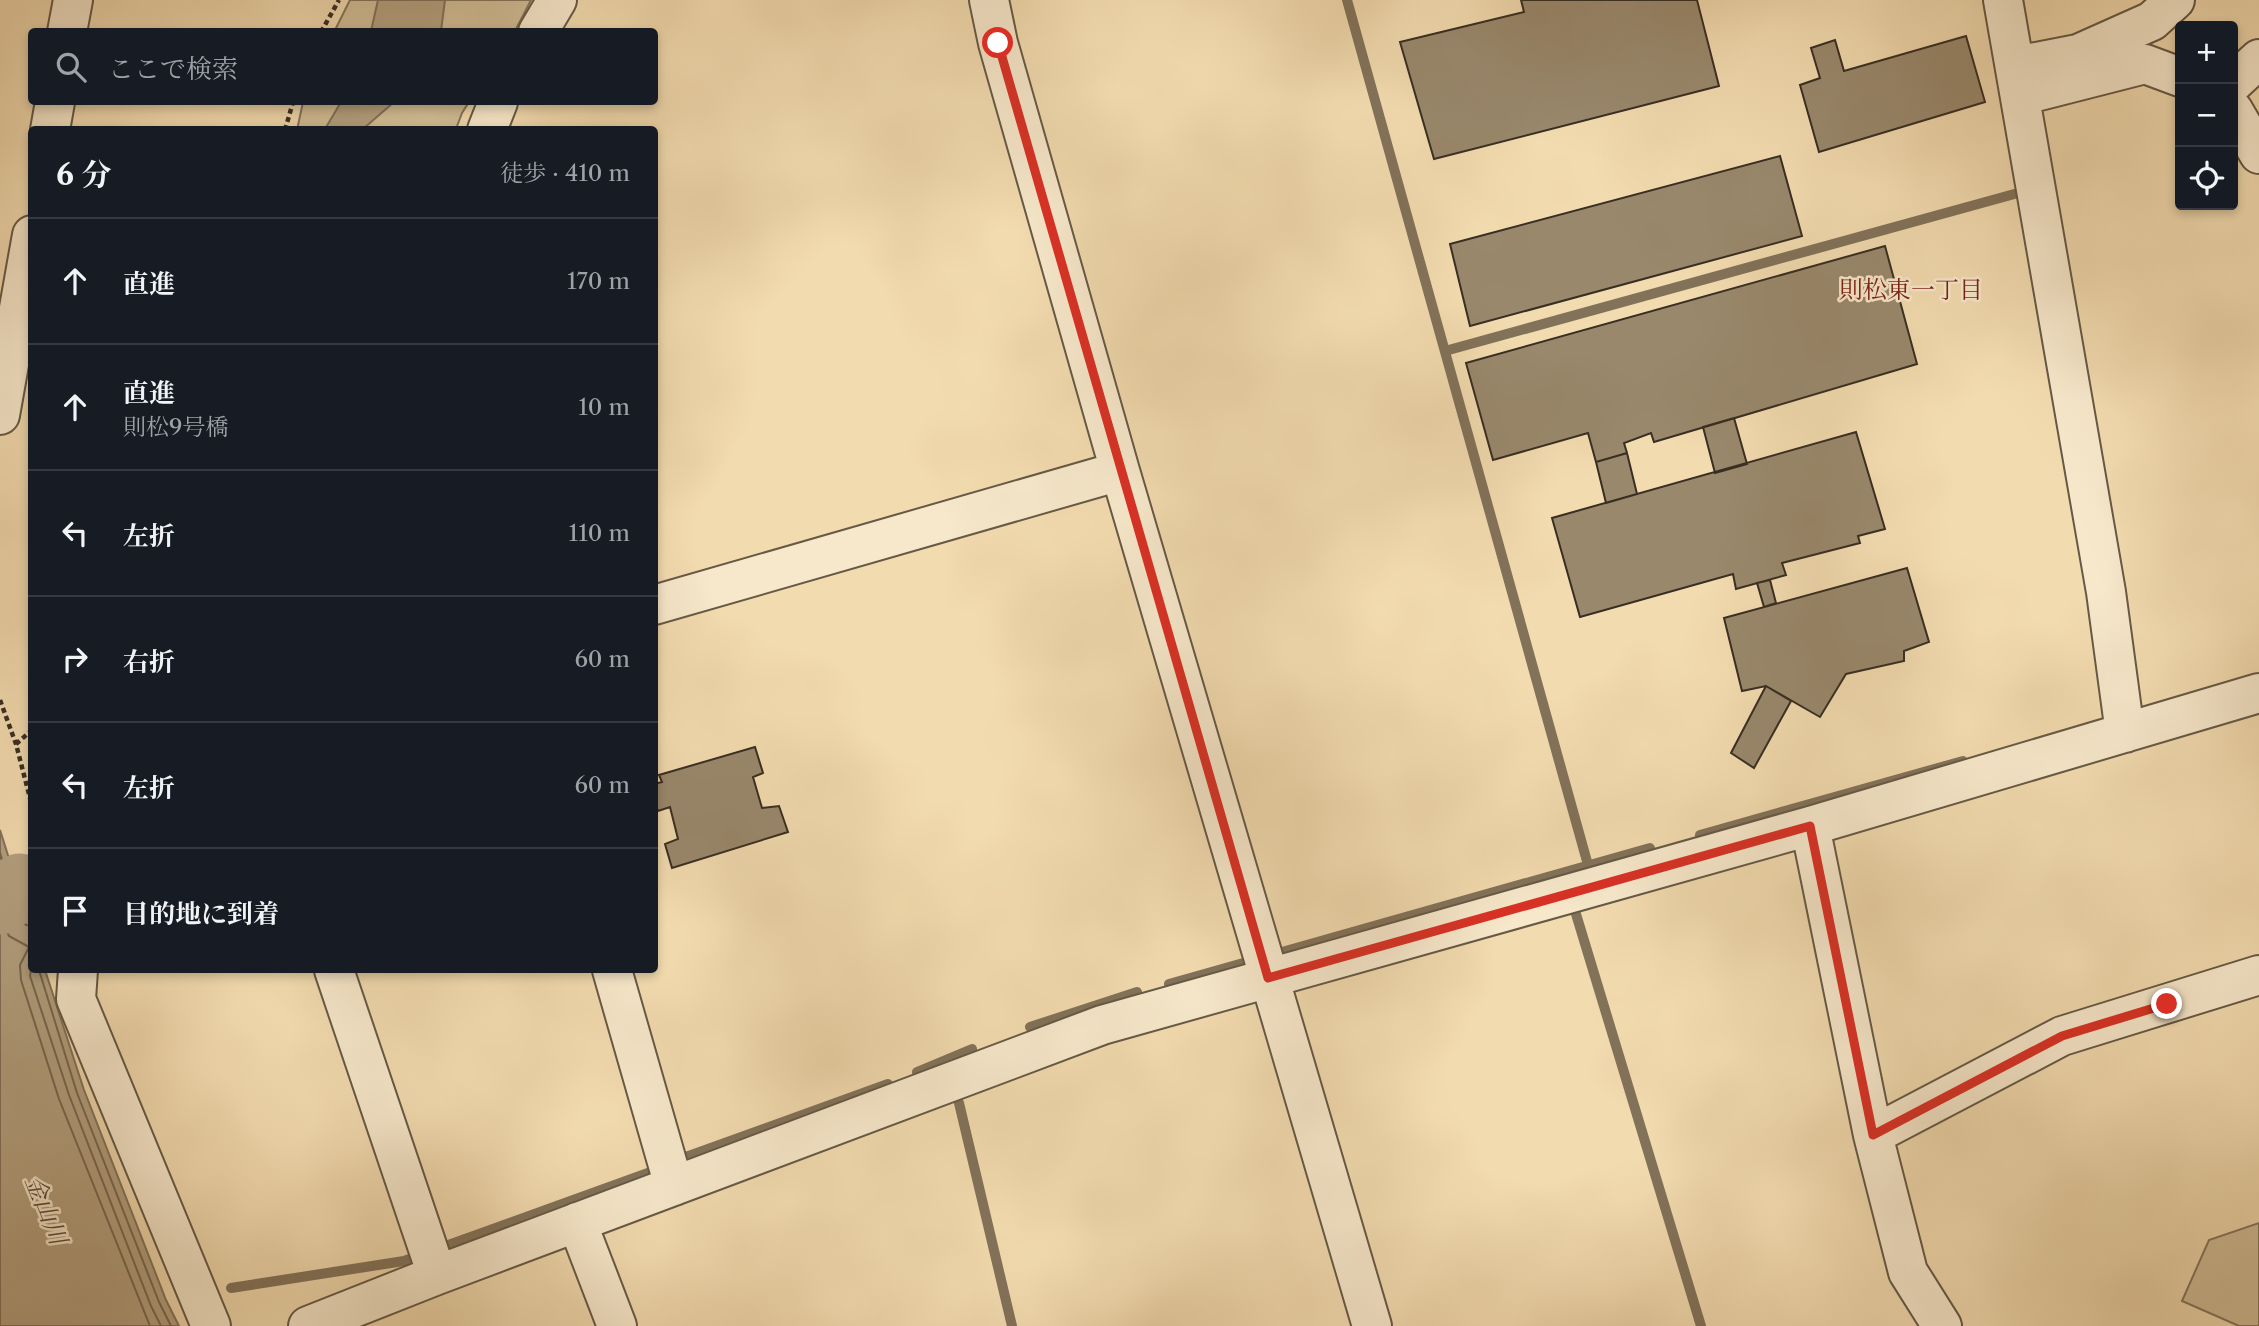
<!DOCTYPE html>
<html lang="ja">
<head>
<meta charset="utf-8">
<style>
  body { margin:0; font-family:"Libre Caslon Text","Noto Serif JP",serif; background:#242831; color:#f1f3f6 }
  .controls { position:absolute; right:21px; top:21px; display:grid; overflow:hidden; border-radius:7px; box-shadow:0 4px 10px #0003 }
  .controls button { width:63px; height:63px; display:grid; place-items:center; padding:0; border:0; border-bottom:2px solid #363941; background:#171b24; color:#f1f3f6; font:35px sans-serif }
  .stop { position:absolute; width:21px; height:21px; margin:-16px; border:5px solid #d93025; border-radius:50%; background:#fff }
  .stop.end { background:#d93025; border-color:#fff; box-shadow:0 2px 7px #0008 }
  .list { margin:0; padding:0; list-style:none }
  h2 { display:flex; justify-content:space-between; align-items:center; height:91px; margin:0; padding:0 28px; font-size:30px }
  h2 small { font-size:23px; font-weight:400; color:#9ea1a6 }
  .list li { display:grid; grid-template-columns:46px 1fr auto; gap:21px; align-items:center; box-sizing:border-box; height:126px; padding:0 28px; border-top:2px solid #363941 }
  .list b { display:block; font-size:26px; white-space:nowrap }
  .list p { margin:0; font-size:23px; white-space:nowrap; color:#9ea1a6 }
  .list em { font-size:23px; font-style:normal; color:#9ea1a6 }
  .icon { flex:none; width:38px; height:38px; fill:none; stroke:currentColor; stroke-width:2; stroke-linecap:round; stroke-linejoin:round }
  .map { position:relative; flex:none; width:2259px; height:1326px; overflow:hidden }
  .search { position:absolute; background:#171b24; box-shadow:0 4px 10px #0003; left:28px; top:28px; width:630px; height:77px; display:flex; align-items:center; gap:18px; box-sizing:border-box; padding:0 24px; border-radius:7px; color:#9ea1a6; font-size:26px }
  .panel { position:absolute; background:#171b24; box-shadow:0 4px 10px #0003; left:28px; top:126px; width:630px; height:847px; border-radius:7px }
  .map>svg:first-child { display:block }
</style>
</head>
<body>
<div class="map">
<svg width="2259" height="1326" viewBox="0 0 2259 1326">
  <rect width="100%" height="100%" fill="#f2dbaf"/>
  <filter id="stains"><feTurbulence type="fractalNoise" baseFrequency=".00286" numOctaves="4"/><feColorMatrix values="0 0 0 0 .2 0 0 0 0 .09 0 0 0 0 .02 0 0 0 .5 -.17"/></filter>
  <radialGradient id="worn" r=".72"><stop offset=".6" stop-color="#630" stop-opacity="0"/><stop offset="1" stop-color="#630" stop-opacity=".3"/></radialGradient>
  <path fill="#d2be97" stroke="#85765d" stroke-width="2" d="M 350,0 L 531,0 L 515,31 L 334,32 Z
    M 303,102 L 469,102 L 462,113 L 456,129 L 297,130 Z
    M 2259,1223 L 2259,1326 L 2239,1326 L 2182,1301 L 2209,1240 Z"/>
  <path fill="#b3a07f" stroke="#82725a" stroke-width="2" d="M 378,0 L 445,0 L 441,31 L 371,31 Z
    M 341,102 L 394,102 L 363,129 L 325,129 Z
    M 0,830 L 31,928 L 32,970 L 45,970 L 84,1090 L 166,1300 L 179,1326 L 0,1326 Z"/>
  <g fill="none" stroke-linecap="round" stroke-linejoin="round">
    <path stroke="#766751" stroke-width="2" d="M 0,853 L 22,921 L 26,925 L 32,926
      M 0,916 L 9,936 L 29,947 L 20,965 L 21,980 L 59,1099 L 150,1326
      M 32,964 L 30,976 L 69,1095 L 151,1306 L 161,1326
      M 39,970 L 77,1093 L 159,1302 L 171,1326"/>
    <path stroke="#82725a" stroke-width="10" d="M 1347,0 L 1588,865
      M 1445,351 L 2018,193
      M 1700,835 L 1963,761
      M 1576,914 L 1701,1326
      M 1169,984 L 1650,848
      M 1030,1027 L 1137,992
      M 917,1072 L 972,1049
      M 959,1103 L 1012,1326
      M 683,1158 L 888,1084
      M 231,1288 L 404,1261 L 659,1169"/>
    <path stroke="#b3a07f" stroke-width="65" d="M 0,902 L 20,886"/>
  </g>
  <path fill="#99886c" stroke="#382e23" stroke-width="2" d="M 1521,0 L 1697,0 L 1719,86 L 1434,159 L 1400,42 L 1524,12 Z
    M 1966,36 L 1985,102 L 1819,152 L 1800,85 L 1820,78 L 1811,48 L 1835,40 L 1844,71 Z
    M 1780,156 L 1802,236 L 1470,326 L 1450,244 Z
    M 1885,246 L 1917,364 L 1654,442 L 1651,433 L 1624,443 L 1627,453 L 1596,462 L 1588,433 L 1493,460 L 1466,363 Z
    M 1734,418 L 1747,464 L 1715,473 L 1703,427 Z
    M 1856,432 L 1885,529 L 1858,536 L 1860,543 L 1782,563 L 1786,575 L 1736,589 L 1733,574 L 1580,617 L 1552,518 Z
    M 1627,453 L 1637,494 L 1606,503 L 1596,462 Z
    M 1907,568 L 1929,642 L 1904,651 L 1904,661 L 1846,674 L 1820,717 L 1766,686 L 1742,691 L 1724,618 Z
    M 1770,580 L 1776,603 L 1764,607 L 1757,583 Z
    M 1766,686 L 1791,701 L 1754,768 L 1731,753 Z
    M 755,747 L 763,773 L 753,777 L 762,808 L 779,806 L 788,832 L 672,868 L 665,844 L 678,839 L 670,807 L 658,811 L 654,801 L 654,784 L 662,782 L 659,775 Z"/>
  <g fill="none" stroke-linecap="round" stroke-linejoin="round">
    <defs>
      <path id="minor" d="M 989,0 L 998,43 L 1120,471 L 1372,1326
        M 2003,0 L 2106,592 L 2125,733
        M 67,32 L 73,0
        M 538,32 L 557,0
        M 2015,66 L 2078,54 L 2152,21 L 2175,0
        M 2233,83 L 2259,59
        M 2020,96 L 2145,64 L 2180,77
        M 2233,110 L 2259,154
        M 50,130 L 55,102
        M 487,130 L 498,102
        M 0,415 L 32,235
        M 654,605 L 1120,471
        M 1810,826 L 1873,1135 L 1908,1272 L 1942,1326
        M 78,970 L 76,999 L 211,1326
        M 334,970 L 437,1275
        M 612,970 L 674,1186
        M 1873,1135 L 2062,1036 L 2259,975
        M 577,1222 L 617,1326
        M 308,1326 L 437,1275 L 1102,1025 L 1810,826 L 2259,693"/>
    </defs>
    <use href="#minor" stroke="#665946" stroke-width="42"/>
    <path stroke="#382e23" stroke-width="4.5" stroke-dasharray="5 3.5" stroke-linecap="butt" d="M 321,32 L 339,0
      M 285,130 L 293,102
      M 0,700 L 16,744 L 32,806
      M 16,744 L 32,730"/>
    <use href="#minor" stroke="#f7e8cb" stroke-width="38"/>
  </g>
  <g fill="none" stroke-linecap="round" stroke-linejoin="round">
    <path stroke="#d93025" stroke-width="9" d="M 998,43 L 1268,978 L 1810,826 L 1873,1135 L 2062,1036 L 2167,1004"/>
  </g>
  <g text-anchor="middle" stroke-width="5" stroke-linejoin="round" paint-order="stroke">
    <g font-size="24" fill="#7a1f14" stroke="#f7e8cb">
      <text x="1911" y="298">則松東一丁目</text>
    </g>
    <g font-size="24" font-style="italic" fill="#574a3a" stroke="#f7e8cb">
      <text transform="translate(46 1210) rotate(68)" y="8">金山川</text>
    </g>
  </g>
  <rect width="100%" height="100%" filter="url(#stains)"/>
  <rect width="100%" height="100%" fill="url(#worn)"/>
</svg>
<div class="controls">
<button>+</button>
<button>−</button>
<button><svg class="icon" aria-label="locate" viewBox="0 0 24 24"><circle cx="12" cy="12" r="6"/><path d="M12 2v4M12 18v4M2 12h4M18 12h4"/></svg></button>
</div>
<div class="stop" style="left:998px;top:43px"></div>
<div class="stop end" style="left:2167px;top:1004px"></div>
<div class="search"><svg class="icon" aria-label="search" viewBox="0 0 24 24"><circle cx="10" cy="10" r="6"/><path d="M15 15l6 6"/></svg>ここで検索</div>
<section class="panel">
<h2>6 分<small>徒歩 · 410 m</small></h2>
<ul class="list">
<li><svg class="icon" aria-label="ahead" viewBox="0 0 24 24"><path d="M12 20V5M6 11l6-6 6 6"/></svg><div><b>直進</b></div><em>170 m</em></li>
<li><svg class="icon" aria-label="ahead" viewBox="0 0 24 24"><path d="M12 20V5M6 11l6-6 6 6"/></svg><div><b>直進</b><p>則松9号橋</p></div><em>10 m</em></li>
<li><svg class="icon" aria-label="left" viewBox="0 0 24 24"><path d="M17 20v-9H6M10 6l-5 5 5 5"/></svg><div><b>左折</b></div><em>110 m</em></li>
<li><svg class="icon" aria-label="right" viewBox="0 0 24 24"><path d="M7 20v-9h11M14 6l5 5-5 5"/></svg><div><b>右折</b></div><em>60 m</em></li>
<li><svg class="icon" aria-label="left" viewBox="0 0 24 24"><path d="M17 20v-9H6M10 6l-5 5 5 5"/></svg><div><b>左折</b></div><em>60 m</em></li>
<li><svg class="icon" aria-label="arrive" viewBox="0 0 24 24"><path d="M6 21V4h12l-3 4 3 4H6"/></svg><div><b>目的地に到着</b></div></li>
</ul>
</section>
</div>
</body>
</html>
